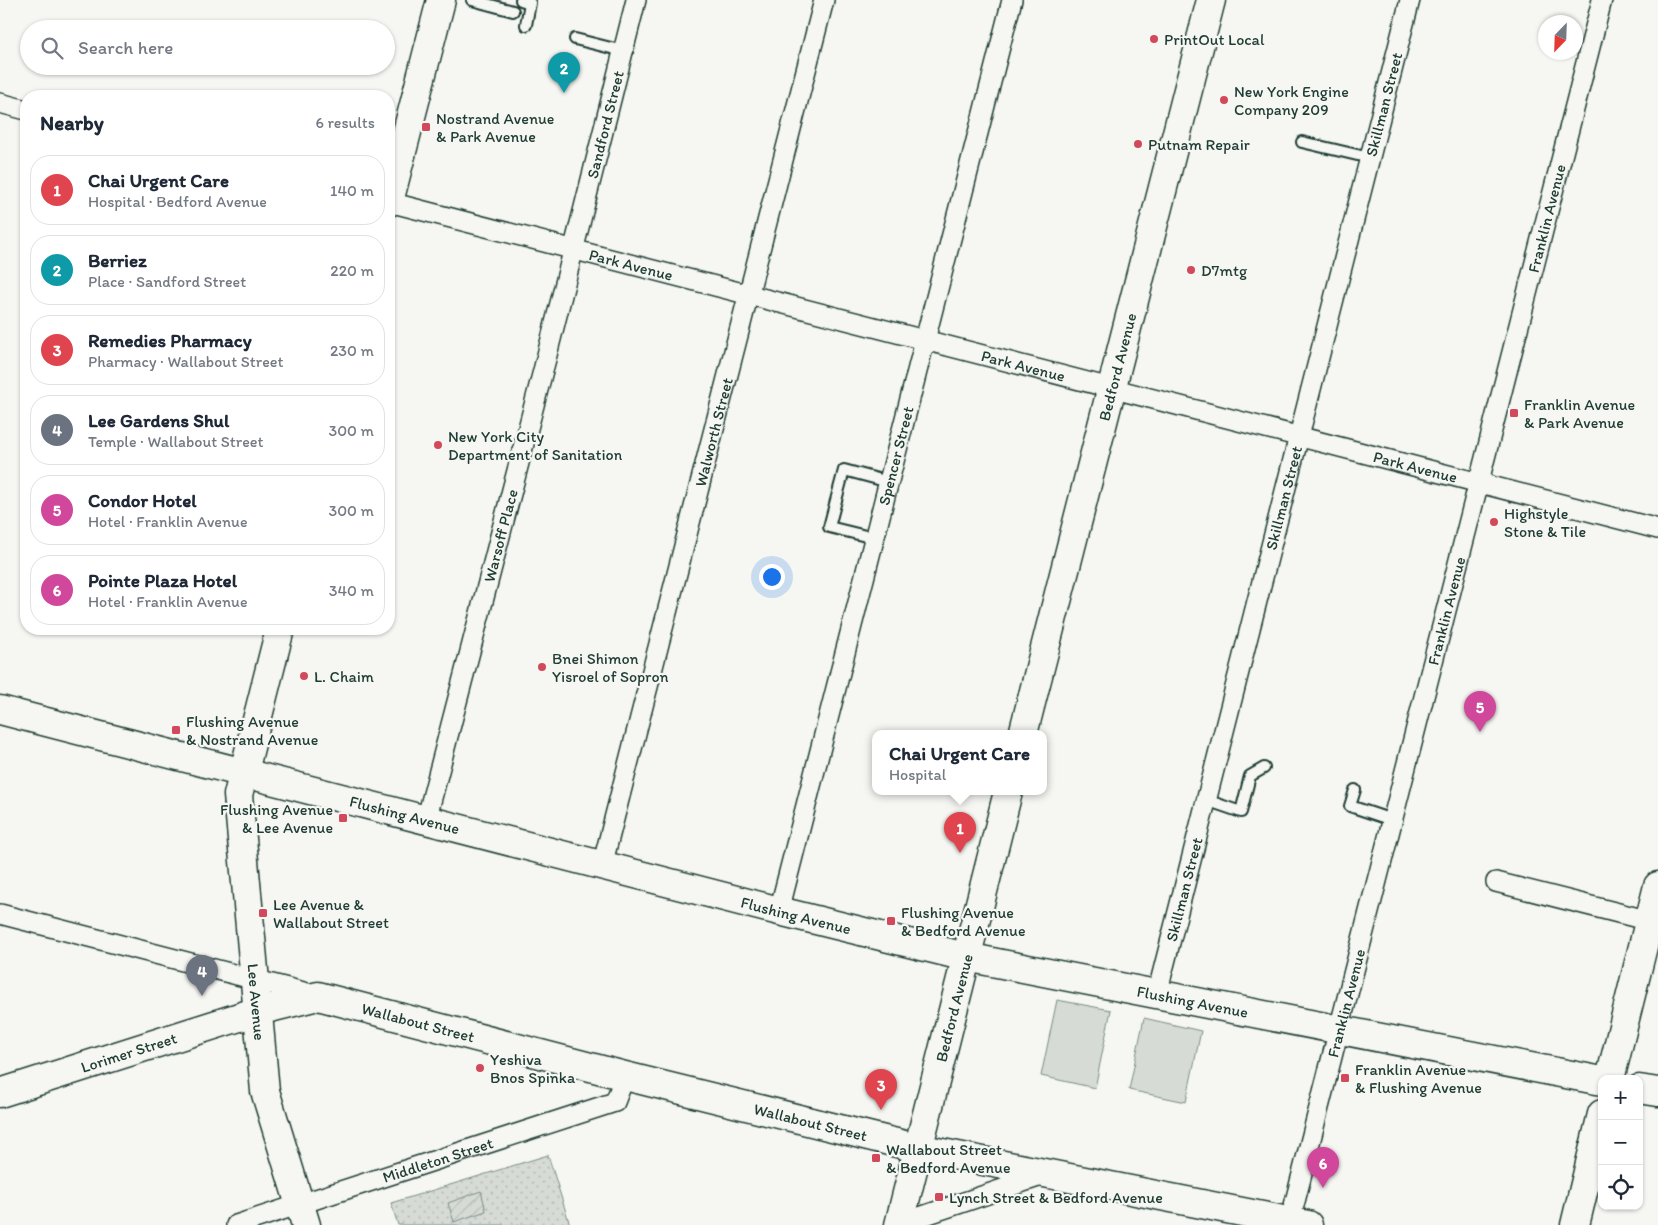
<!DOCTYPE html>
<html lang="en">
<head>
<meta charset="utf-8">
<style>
  body { margin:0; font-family:Itim,sans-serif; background:#f2f2f3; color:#1f2937 }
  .controls { position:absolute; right:15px; bottom:15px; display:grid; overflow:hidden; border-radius:10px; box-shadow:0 1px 4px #0004 }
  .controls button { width:45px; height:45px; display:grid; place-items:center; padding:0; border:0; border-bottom:1px solid #e0e1e3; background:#fff; color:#1f2937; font:25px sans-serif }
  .compass { position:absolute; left:1538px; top:15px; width:45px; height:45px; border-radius:50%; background:#fff; box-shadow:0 1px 4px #0004; rotate:203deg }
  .you { position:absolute; left:771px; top:576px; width:18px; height:18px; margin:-12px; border:4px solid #fff; border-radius:50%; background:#1a73e8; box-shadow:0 0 0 8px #1a73e833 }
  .badge { display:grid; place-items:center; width:32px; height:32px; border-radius:50%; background:#111827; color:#fff; font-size:16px; font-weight:700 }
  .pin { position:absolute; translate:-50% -41px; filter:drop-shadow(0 1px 2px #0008) }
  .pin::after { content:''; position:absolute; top:26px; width:18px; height:15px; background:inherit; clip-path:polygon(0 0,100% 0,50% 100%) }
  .popup { position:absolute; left:872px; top:730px; width:175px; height:65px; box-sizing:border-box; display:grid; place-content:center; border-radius:10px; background:#fff; filter:drop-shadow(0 1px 4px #0005); font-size:16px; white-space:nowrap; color:#747a83 }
  .popup b { font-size:19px; color:#1f2937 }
  .popup::after { content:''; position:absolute; left:50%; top:100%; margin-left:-10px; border:10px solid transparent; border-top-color:#fff }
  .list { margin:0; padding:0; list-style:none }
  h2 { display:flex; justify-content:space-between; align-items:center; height:65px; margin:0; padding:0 20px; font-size:21px }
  h2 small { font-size:16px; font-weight:400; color:#747a83 }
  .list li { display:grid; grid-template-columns:32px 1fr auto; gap:15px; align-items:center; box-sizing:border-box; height:70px; margin:0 10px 10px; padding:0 10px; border:1px solid #e0e1e3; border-radius:20px }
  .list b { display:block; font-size:19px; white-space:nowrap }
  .list p { margin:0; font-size:16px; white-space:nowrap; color:#747a83 }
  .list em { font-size:16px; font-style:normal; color:#747a83 }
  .icon { flex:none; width:28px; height:28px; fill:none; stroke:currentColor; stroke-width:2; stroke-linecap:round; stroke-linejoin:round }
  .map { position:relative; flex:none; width:1658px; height:1225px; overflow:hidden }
  .search { position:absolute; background:#fff; box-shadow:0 1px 4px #0004; left:20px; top:20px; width:375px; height:55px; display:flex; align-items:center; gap:12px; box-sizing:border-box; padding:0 18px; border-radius:28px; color:#747a83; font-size:19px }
  .panel { position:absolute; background:#fff; box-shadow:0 1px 4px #0004; left:20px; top:90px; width:375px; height:545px; border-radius:20px }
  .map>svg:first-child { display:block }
</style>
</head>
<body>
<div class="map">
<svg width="1658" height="1225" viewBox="0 0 1658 1225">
  <defs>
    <pattern id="park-dots" width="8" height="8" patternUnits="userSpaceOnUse" patternTransform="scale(1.25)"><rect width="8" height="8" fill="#d6dbd6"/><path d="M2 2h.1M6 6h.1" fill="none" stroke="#b7bdb8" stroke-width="1.8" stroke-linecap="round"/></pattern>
    <pattern id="garden-furrows" width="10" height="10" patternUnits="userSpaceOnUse" patternTransform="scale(1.25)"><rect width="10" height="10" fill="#d6dbd6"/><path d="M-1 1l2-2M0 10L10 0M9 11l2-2" fill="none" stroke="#b7bdb8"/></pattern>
  </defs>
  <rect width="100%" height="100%" fill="#f6f6f2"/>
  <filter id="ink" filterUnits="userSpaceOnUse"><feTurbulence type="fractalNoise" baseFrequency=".02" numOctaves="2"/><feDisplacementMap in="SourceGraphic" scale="10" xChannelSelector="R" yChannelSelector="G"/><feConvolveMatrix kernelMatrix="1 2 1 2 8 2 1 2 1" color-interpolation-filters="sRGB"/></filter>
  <g filter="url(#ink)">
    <path fill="#d6dbd6" stroke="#7a8c85" d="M 1057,1000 L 1111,1010 L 1095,1088 L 1041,1076 Z
      M 1144,1018 L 1201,1031 L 1186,1102 L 1129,1090 Z"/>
    <path fill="url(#park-dots)" stroke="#7a8c85" d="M 548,1155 L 570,1225 L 398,1225 L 391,1203 Z"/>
    <path fill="url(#garden-furrows)" stroke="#7a8c85" d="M 481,1191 L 486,1211 L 454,1222 L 448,1203 Z"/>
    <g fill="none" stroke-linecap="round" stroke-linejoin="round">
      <defs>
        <path id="service" d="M 472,0 L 513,11
          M 521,0 L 530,3 L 526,25
          M 575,39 L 623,51
          M 1302,142 L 1370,158
          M 874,538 L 829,527 L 844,470 L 889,482
          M 1355,790 L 1350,806 L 1392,820
          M 1206,800 L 1241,812 L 1250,776 L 1264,768"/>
        <g id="minor">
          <path d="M 0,103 L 26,110"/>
          <path id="s1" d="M 389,202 L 1658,529"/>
          <path id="s2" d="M 426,821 L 546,359 L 636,0"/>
          <path id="s3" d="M 602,866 L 824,0"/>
          <path d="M 1496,882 L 1658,923"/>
          <path id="s4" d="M 779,911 L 1012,0"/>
          <path d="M 0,914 L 315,995"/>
          <path id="s5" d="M 1157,994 L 1410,0"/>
          <path id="s6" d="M 236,1225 L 615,1102 L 625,1076"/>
          <path d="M 896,1225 L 1044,1175"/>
          <path id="s7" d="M 1289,1225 L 1602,0"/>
        </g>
        <g id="secondary">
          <path d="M 389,202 L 441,0"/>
          <path id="s8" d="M 280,629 L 238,795 L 265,1091 L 306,1225"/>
          <path id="s9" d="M 1023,734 L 1211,0"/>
          <path d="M 1610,1079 L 1658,886"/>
          <path id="s10" d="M 0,1093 L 258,1011 L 318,996 L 625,1076 L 917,1148 L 1308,1225"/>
          <path id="s11" d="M 899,1225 L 1008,792"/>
          <path d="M 1575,1225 L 1602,1114"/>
        </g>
        <g id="primary">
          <path id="s12" d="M 0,710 L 779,911 L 966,957 L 1602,1081"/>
          <path d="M 1639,1089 L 1658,1092"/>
        </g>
      </defs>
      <use href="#service" stroke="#1f3d34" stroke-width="14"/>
      <use href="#minor" stroke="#1f3d34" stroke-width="22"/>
      <use href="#secondary" stroke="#1f3d34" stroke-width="31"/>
      <use href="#primary" stroke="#1f3d34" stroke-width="31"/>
      <use href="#service" stroke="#f6f6f2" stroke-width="10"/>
      <use href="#minor" stroke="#f6f6f2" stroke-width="19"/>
      <use href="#secondary" stroke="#f6f6f2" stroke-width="28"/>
      <use href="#primary" stroke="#f6f6f2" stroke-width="28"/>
    </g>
  </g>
  <g fill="#d1495b" stroke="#f6f6f2" stroke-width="2">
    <circle cx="1154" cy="39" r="5"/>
    <circle cx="1224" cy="100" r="5"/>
    <rect x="421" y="122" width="10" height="10" rx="2.5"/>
    <circle cx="1138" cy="144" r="5"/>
    <circle cx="1191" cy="270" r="5"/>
    <rect x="1509" y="408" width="10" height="10" rx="2.5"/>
    <circle cx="438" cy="445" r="5"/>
    <circle cx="1494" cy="522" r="5"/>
    <circle cx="542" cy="667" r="5"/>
    <circle cx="304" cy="676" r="5"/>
    <rect x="171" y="725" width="10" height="10" rx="2.5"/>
    <rect x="338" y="813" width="10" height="10" rx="2.5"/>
    <rect x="258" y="908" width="10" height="10" rx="2.5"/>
    <rect x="886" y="916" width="10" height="10" rx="2.5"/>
    <circle cx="480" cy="1068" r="5"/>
    <rect x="1340" y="1073" width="10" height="10" rx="2.5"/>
    <rect x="871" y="1153" width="10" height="10" rx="2.5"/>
    <rect x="934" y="1192" width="10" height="10" rx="2.5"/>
  </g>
  <g text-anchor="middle" stroke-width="4.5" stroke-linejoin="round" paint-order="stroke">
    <g font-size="16" fill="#1f3d34" stroke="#f6f6f2" text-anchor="start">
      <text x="1164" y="45">PrintOut Local</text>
      <text x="1234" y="97">New York Engine<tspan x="1234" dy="18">Company 209</tspan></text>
      <text x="436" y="124">Nostrand Avenue<tspan x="436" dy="18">&amp; Park Avenue</tspan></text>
      <text x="1148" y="150">Putnam Repair</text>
      <text x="1201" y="276">D7mtg</text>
      <text x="1524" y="410">Franklin Avenue<tspan x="1524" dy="18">&amp; Park Avenue</tspan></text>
      <text x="448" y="442">New York City<tspan x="448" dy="18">Department of Sanitation</tspan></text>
      <text x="1504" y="519">Highstyle<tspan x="1504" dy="18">Stone &amp; Tile</tspan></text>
      <text x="552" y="664">Bnei Shimon<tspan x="552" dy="18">Yisroel of Sopron</tspan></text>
      <text x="314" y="682">L. Chaim</text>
      <text x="186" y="727">Flushing Avenue<tspan x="186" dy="18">&amp; Nostrand Avenue</tspan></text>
      <text x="333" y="815" text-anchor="end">Flushing Avenue<tspan x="333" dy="18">&amp; Lee Avenue</tspan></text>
      <text x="273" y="910">Lee Avenue &amp;<tspan x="273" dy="18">Wallabout Street</tspan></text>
      <text x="901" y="918">Flushing Avenue<tspan x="901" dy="18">&amp; Bedford Avenue</tspan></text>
      <text x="490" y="1065">Yeshiva<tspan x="490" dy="18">Bnos Spinka</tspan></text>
      <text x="1355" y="1075">Franklin Avenue<tspan x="1355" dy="18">&amp; Flushing Avenue</tspan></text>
      <text x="886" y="1155">Wallabout Street<tspan x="886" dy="18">&amp; Bedford Avenue</tspan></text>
      <text x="949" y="1203">Lynch Street &amp; Bedford Avenue</text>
    </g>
    <g font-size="16" fill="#1f3d34" stroke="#f6f6f2">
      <text dy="6" stroke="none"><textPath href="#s5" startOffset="918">Skillman Street</textPath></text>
      <text dy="6" stroke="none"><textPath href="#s2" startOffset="719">Sandford Street</textPath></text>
      <text dy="6" stroke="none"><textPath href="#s7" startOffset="1039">Franklin Avenue</textPath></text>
      <text dy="6" stroke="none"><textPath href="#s1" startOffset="250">Park Avenue</textPath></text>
      <text dy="6" stroke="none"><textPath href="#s1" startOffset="655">Park Avenue</textPath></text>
      <text dy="6" stroke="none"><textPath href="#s9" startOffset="379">Bedford Avenue</textPath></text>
      <text dy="6" stroke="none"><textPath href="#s3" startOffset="448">Walworth Street</textPath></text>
      <text dy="6" stroke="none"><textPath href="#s4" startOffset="470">Spencer Street</textPath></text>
      <text dy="6" stroke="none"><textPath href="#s1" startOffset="1060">Park Avenue</textPath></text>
      <text dy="6" stroke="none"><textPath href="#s5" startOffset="512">Skillman Street</textPath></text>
      <text dy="6" stroke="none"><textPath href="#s2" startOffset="295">Warsoff Place</textPath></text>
      <text dy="6" stroke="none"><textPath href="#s7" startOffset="634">Franklin Avenue</textPath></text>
      <text dy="6" stroke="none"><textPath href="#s12" startOffset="418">Flushing Avenue</textPath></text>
      <text dy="6" stroke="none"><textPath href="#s5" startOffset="108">Skillman Street</textPath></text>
      <text dy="6" stroke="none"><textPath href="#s12" startOffset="822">Flushing Avenue</textPath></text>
      <text dy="6" stroke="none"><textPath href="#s8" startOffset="379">Lee Avenue</textPath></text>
      <text dy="6" stroke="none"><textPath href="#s12" startOffset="1228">Flushing Avenue</textPath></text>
      <text dy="6" stroke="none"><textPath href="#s7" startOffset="229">Franklin Avenue</textPath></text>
      <text dy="6" stroke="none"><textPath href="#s11" startOffset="224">Bedford Avenue</textPath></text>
      <text dy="6" stroke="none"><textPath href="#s10" startOffset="436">Wallabout Street</textPath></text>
      <text dy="6" stroke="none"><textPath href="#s10" startOffset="135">Lorimer Street</textPath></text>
      <text dy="6" stroke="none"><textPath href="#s10" startOffset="841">Wallabout Street</textPath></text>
      <text dy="6" stroke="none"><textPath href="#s6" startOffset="212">Middleton Street</textPath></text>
    </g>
  </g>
</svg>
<div class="controls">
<button>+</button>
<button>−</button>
<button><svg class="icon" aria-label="locate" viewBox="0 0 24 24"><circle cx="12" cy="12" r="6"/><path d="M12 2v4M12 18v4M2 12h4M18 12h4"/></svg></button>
</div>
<svg class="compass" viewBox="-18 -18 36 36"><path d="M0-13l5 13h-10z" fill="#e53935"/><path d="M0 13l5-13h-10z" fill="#747a83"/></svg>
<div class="you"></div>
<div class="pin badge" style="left:960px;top:853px;background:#e0444e">1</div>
<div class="popup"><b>Chai Urgent Care</b>Hospital</div>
<div class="pin badge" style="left:564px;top:93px;background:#0f9aa8">2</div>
<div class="pin badge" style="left:881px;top:1110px;background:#e0444e">3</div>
<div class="pin badge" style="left:202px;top:996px;background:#6b7280">4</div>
<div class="pin badge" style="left:1480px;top:732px;background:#d1479c">5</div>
<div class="pin badge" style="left:1323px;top:1188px;background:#d1479c">6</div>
<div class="search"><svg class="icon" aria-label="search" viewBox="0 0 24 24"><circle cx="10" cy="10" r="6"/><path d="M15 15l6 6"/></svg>Search here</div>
<section class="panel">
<h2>Nearby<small>6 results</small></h2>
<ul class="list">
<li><span class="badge" style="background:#e0444e">1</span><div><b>Chai Urgent Care</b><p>Hospital · Bedford Avenue</p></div><em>140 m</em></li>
<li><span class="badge" style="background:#0f9aa8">2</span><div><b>Berriez</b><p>Place · Sandford Street</p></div><em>220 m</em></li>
<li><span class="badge" style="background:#e0444e">3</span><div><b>Remedies Pharmacy</b><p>Pharmacy · Wallabout Street</p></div><em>230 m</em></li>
<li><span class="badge" style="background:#6b7280">4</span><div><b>Lee Gardens Shul</b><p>Temple · Wallabout Street</p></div><em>300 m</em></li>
<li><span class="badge" style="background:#d1479c">5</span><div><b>Condor Hotel</b><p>Hotel · Franklin Avenue</p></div><em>300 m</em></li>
<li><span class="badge" style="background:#d1479c">6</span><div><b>Pointe Plaza Hotel</b><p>Hotel · Franklin Avenue</p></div><em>340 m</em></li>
</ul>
</section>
</div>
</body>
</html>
